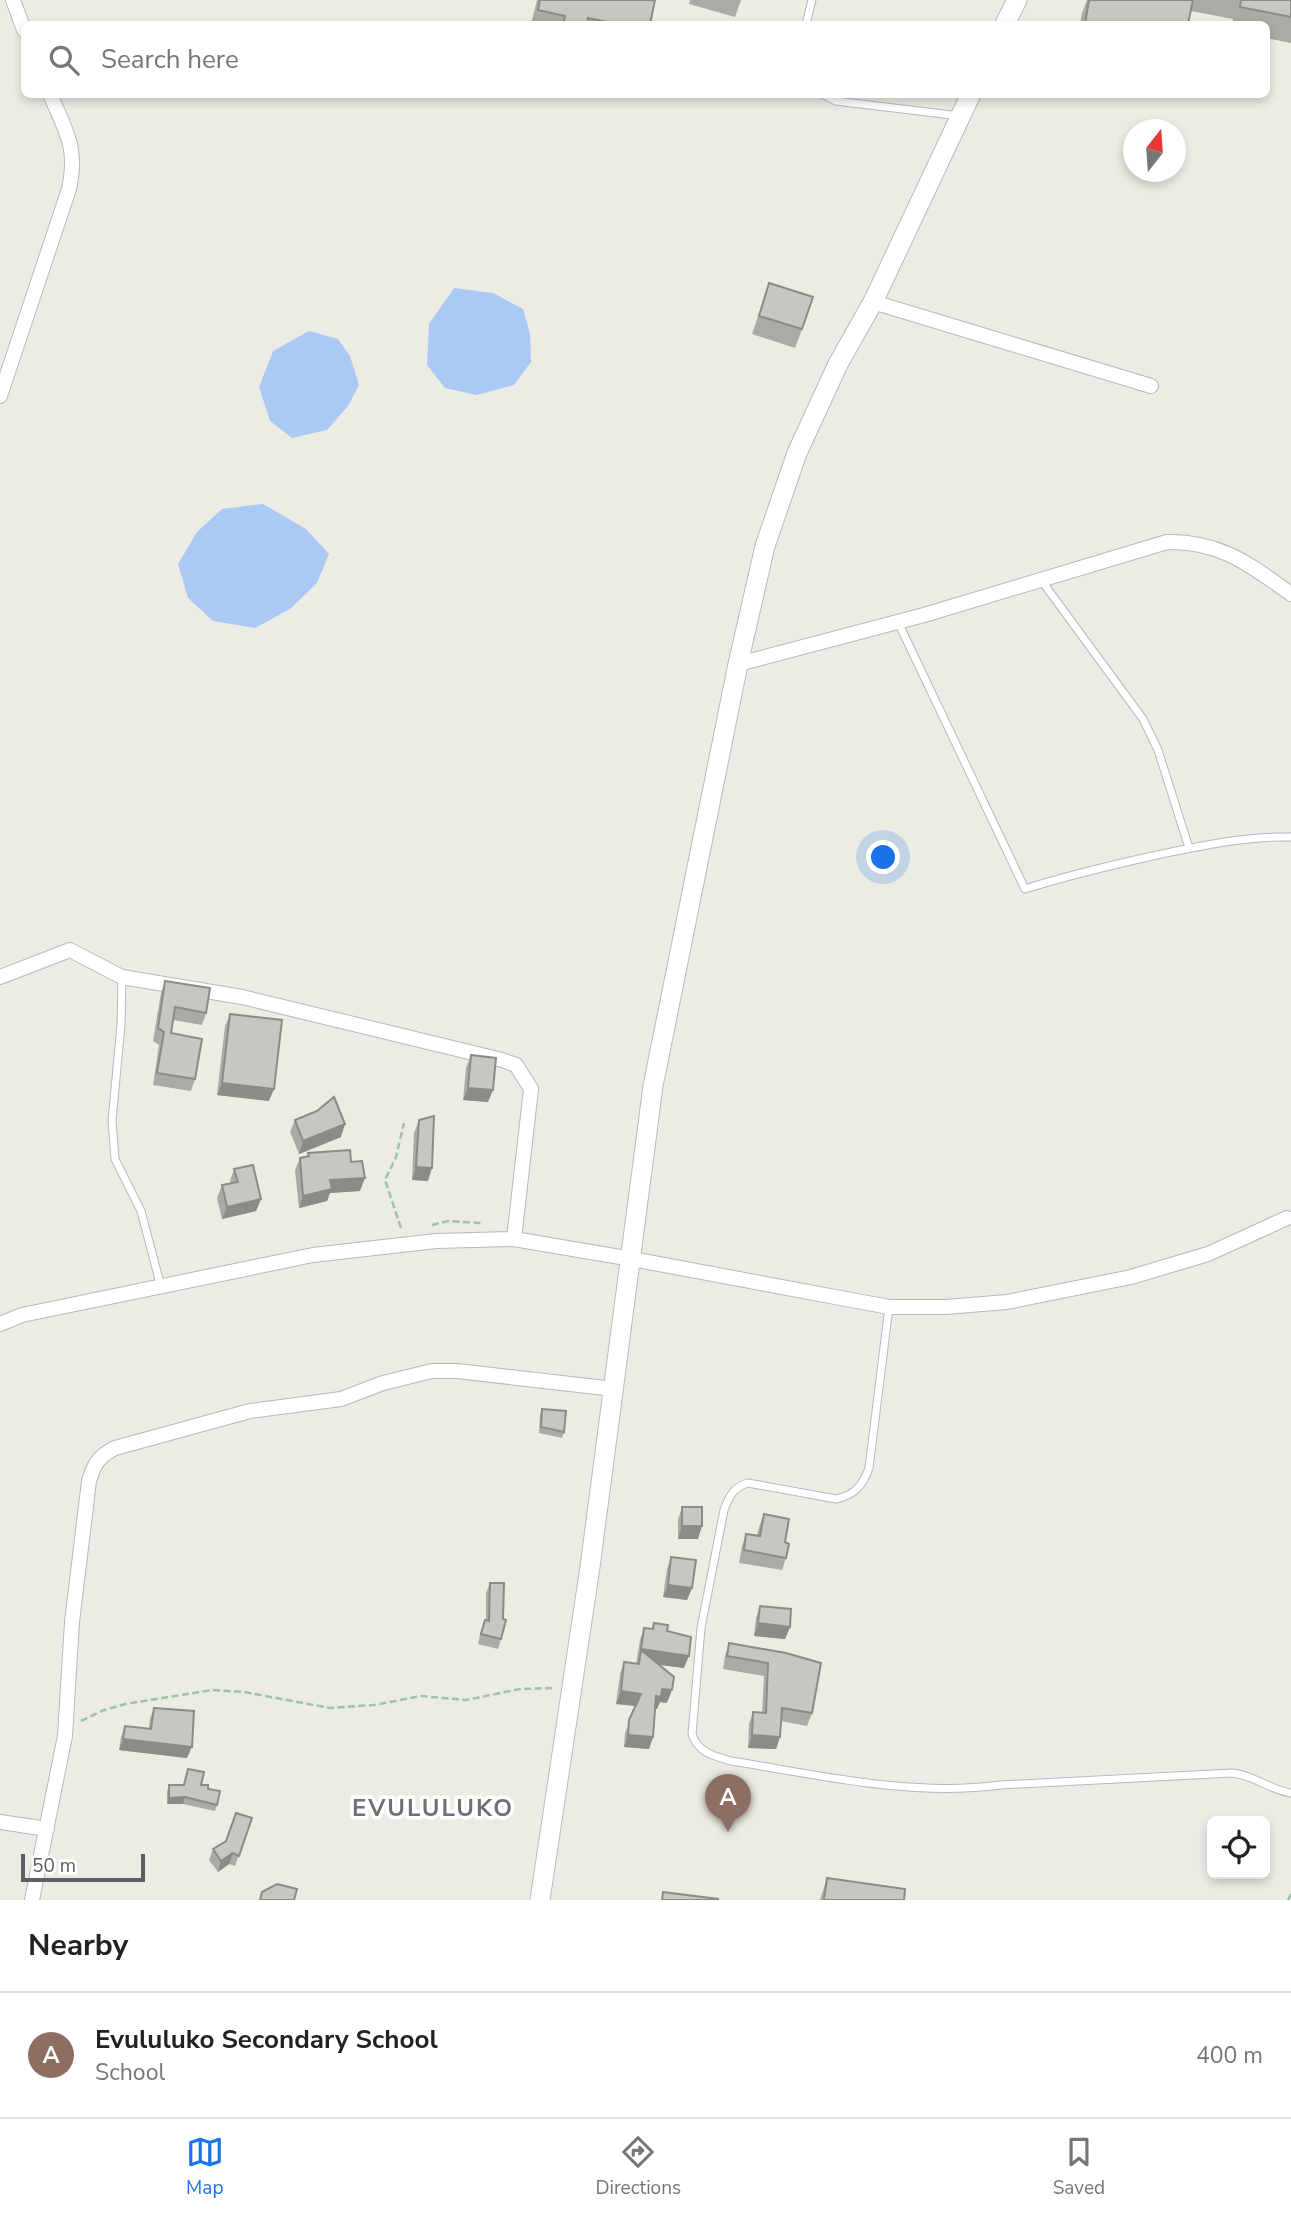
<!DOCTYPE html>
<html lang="en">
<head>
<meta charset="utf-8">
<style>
  body { margin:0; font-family:"Nunito Sans",sans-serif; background:#f2f2f2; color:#222 }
  .controls { position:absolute; right:21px; bottom:21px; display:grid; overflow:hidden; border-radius:10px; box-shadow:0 4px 10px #0003 }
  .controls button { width:63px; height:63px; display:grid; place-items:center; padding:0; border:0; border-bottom:2px solid #e0e0e0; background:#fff; color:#222; font:35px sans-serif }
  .compass { position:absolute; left:1123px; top:119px; width:63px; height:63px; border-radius:50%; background:#fff; box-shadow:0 4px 10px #0003; rotate:17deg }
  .scale { position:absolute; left:21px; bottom:18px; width:124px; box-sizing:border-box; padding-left:7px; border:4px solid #5c5e63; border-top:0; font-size:19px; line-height:24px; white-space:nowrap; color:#5c5e63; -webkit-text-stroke:5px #fff; paint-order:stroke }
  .you { position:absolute; left:884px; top:858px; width:24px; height:24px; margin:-18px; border:5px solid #fff; border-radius:50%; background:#1a73e8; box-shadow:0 0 0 10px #1a73e833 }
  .badge { display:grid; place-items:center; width:46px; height:46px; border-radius:50%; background:#1a73e8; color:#fff; font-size:23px; font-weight:700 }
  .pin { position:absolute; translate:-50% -58px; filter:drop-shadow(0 2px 4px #0008) }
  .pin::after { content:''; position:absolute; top:37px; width:24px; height:21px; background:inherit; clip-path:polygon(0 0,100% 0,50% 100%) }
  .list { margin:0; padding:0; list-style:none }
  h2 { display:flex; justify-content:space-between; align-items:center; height:91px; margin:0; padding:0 28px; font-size:30px }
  h2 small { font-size:23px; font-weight:400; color:#767676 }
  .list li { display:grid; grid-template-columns:46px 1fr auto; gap:21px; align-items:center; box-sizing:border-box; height:126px; padding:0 28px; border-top:2px solid #e0e0e0 }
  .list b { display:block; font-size:26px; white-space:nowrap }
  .list p { margin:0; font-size:23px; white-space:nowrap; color:#767676 }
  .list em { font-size:23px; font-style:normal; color:#767676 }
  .icon { flex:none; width:38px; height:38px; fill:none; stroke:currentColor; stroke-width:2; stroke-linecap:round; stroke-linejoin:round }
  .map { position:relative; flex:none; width:1291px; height:1900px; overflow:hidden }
  .search { position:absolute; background:#fff; box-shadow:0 4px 10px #0003; left:21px; right:21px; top:21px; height:77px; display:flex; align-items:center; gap:18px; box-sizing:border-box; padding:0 24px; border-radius:10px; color:#767676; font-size:26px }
  .sheet { height:217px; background:#fff }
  nav { display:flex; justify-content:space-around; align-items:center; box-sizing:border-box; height:98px; border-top:2px solid #e0e0e0; background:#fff; font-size:19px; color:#767676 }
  nav a { display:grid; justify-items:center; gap:4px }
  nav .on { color:#1a73e8 }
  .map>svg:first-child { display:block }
</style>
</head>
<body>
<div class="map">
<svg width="1291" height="1900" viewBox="0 0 1291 1900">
  <rect width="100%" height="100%" fill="#edece4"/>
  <path fill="#abc9f5" d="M 454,288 L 493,293 L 523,309 L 530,334 L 531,362 L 514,385 L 477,395 L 445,388 L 427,365 L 429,324 Z
    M 309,331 L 338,339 L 350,356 L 359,385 L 348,406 L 327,430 L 292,438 L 270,421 L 259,387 L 273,351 Z
    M 263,504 L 306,529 L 329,554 L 317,583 L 290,609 L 255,628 L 213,621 L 188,598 L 178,564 L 197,532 L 222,509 Z"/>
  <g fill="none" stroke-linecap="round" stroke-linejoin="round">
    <defs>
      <path id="lane" d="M 806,24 L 812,0
        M 822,94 L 836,101 L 960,116
        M 1041,580 L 1143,719 L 1158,750 L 1189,848
        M 898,622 L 1025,889 C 1069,875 1112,865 1157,855 C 1201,846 1246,836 1291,837
        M 122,978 L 121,1025 L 112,1121 L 115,1159 L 141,1211 L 161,1287
        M 889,1307 L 869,1468 C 863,1485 855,1495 836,1499 L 748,1483 C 733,1487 729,1497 724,1510 L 701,1628 L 692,1734 C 698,1753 714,1756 731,1761 C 820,1775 911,1797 1000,1785 L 1232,1773 C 1254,1775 1270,1790 1291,1793"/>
      <path id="street" d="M 13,0 L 24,30
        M 873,302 L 1151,386
        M 0,396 L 69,189 C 78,147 66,132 50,94
        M 738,664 L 924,615 L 1167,542 C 1221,541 1250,565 1291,594
        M 0,977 L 70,950 L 122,977 L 242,997 L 502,1060 L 516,1065 L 531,1089 L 514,1239
        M 0,1324 L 22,1315 L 313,1255 L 436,1241 L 514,1239 L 632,1259 L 889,1307 L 946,1307 L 1007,1302 L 1131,1277 L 1208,1254 L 1287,1218
        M 0,1822 L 47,1829
        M 32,1900 L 65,1736 L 72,1622 L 89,1481 C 94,1464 99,1456 115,1448 L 250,1411 L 341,1399 L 383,1383 L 432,1371 L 457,1371 L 614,1389"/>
      <path id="secondary" d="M 1005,24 L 1017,0
        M 540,1900 L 590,1567 L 653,1086 L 738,664 L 765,546 L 797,453 L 838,364 L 873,302 L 971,94"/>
    </defs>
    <use href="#lane" stroke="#b6b8bc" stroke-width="9"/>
    <use href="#street" stroke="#b6b8bc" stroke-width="16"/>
    <use href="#secondary" stroke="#b7b9be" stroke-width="21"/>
    <path stroke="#9dc2ad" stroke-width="2.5" stroke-dasharray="7 3.5" stroke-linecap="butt" d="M 432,1225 L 448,1221 L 481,1223
      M 401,1228 L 385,1180 L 396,1157 L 404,1123
      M 81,1721 L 104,1710 L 125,1704 L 212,1690 L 244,1692 L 330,1708 L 374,1705 L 421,1696 L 466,1700 L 520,1689 L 553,1688
      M 1288,1900 L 1291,1894"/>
    <use href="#lane" stroke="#fff" stroke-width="7"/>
    <use href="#street" stroke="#fff" stroke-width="14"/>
    <use href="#secondary" stroke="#fff" stroke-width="19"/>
  </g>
  <path fill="#acaaa5" d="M 537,0 L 655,0 L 650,24 L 531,24 Z
    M 690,0 L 741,0 L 735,17 L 689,4 Z
    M 1087,0 L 1291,0 L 1291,43 L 1266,38 L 1266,24 L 1232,24 L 1233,19 L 1191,11 L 1188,24 L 1080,24 L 1082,13 Z
    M 769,283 L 802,329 L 795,348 L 752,334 Z
    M 165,981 L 206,1013 L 202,1025 L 173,1020 L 171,1033 L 195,1079 L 191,1091 L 153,1085 L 159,1045 L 153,1041 L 161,993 Z
    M 230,1014 L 269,1101 L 217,1095 L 225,1026 Z
    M 471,1055 L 488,1102 L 463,1100 L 466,1068 Z
    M 295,1120 L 341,1137 L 299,1154 L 290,1132 Z
    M 419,1120 L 428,1181 L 412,1180 L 414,1133 Z
    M 308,1153 L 351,1162 L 360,1191 L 330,1193 L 327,1201 L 299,1208 L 295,1170 L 300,1158 L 307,1156 Z
    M 234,1169 L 261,1199 L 256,1211 L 222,1219 L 217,1198 L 222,1185 L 230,1183 L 230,1181 Z
    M 542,1409 L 564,1432 L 562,1438 L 539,1433 L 540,1415 Z
    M 682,1507 L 698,1539 L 678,1539 L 678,1520 Z
    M 764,1514 L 785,1542 L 786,1558 L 782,1570 L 739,1563 L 742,1546 L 746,1534 L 757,1536 L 759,1527 Z
    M 671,1557 L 692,1588 L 687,1600 L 663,1597 L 667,1569 Z
    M 490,1583 L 501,1639 L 498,1649 L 478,1644 L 481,1630 L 486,1621 L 486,1593 Z
    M 760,1606 L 790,1627 L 785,1639 L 754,1636 L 756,1618 Z
    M 654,1623 L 667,1631 L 684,1668 L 659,1665 L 667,1703 L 660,1702 L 657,1709 L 655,1709 L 653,1737 L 649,1749 L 624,1747 L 625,1733 L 636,1706 L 616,1704 L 620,1674 L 624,1662 L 636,1664 L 640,1640 L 644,1628 L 651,1629 Z
    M 729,1643 L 786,1653 L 812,1713 L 807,1726 L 781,1721 L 780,1737 L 776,1749 L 748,1748 L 749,1724 L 753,1712 L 762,1713 L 764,1676 L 723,1669 L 725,1656 Z
    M 154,1708 L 187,1758 L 119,1750 L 121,1737 L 125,1726 L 149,1728 L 150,1719 Z
    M 188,1769 L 201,1785 L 208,1789 L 217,1805 L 215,1811 L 183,1804 L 167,1804 L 167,1791 L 169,1785 L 183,1785 Z
    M 252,1818 L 235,1866 L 229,1864 L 218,1872 L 209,1860 L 213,1849 L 226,1841 Z
    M 827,1878 L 904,1900 L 820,1900 Z"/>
  <path fill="#8c8b86" d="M 222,1083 L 274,1089 L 269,1101 L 217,1095 Z
    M 468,1088 L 493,1090 L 488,1102 L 463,1100 Z
    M 345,1124 L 341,1137 L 299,1154 L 303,1141 Z
    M 416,1167 L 432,1168 L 428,1181 L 412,1180 Z
    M 365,1178 L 360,1191 L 330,1193 L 327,1201 L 299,1208 L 303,1196 L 330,1180 Z
    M 261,1199 L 256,1211 L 222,1219 L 227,1207 Z
    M 682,1526 L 702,1526 L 698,1539 L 678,1539 Z
    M 668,1585 L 692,1588 L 687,1600 L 663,1597 Z
    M 758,1623 L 790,1627 L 785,1639 L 754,1636 Z
    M 641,1649 L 689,1656 L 684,1668 L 639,1662 L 641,1650 L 637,1661 Z
    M 662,1689 L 672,1690 L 667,1703 L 660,1702 L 657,1709 L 652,1708 L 656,1696 Z
    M 621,1691 L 641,1694 L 637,1706 L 616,1704 Z
    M 628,1735 L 653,1737 L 649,1749 L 624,1747 Z
    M 752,1735 L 780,1737 L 776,1749 L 748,1748 Z
    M 123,1739 L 192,1747 L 187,1758 L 119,1750 Z
    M 185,1797 L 183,1804 L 167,1804 L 169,1798 Z
    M 233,1853 L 229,1864 L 218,1872 L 221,1861 Z"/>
  <path fill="#c8c6c0" stroke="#8c8b86" stroke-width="2" d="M 540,0 L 655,0 L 650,24 L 616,24 L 588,18 L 587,24 L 563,24 L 565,16 L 538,10 Z
    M 1089,0 L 1193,0 L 1188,24 L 1085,24 Z
    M 1241,0 L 1291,0 L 1291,17 L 1240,7 Z
    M 769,283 L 813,297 L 802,329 L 759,316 Z
    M 165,981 L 210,988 L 206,1013 L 175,1007 L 171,1033 L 202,1039 L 195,1079 L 157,1073 L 164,1032 L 158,1028 Z
    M 230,1014 L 282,1020 L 274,1089 L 222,1083 Z
    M 471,1055 L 496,1058 L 493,1090 L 468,1088 Z
    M 334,1097 L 345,1124 L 303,1141 L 295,1120 L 317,1111 Z
    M 434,1116 L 432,1168 L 416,1167 L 419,1120 Z
    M 350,1150 L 351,1162 L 362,1161 L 365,1178 L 330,1180 L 332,1189 L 303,1196 L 300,1158 L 309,1156 L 308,1153 Z
    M 253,1165 L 261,1199 L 227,1207 L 222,1185 L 238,1182 L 234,1169 Z
    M 542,1409 L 566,1411 L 564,1432 L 541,1427 Z
    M 682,1507 L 702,1507 L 702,1526 L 682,1526 Z
    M 764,1514 L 789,1519 L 785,1542 L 789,1544 L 786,1558 L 744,1550 L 746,1534 L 760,1536 Z
    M 671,1557 L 696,1560 L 692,1588 L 668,1585 Z
    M 490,1583 L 504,1583 L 503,1619 L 506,1620 L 501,1639 L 481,1634 L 485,1620 L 489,1621 Z
    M 760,1606 L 791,1609 L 790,1627 L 758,1623 Z
    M 654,1623 L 668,1625 L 667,1631 L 691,1637 L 689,1656 L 641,1649 L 644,1628 L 653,1629 Z
    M 729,1643 L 786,1653 L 821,1663 L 812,1713 L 782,1708 L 780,1737 L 752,1735 L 753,1712 L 766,1713 L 768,1663 L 727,1656 Z
    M 641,1650 L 674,1677 L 672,1690 L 662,1689 L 661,1697 L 656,1696 L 653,1737 L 628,1735 L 629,1720 L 641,1694 L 621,1691 L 624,1662 L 639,1664 Z
    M 154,1708 L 194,1711 L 192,1747 L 123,1739 L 125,1726 L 151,1729 Z
    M 188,1769 L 204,1772 L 201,1785 L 208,1785 L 208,1789 L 220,1791 L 217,1805 L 185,1797 L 169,1798 L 169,1785 L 184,1785 Z
    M 236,1813 L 252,1818 L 239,1856 L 233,1853 L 221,1861 L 213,1849 L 226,1841 Z
    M 827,1878 L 905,1889 L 904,1900 L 824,1900 Z
    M 277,1884 L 297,1889 L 294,1900 L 260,1900 L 262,1892 Z
    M 663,1892 L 718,1899 L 718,1900 L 662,1900 Z"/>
  <g text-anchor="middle" stroke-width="7" stroke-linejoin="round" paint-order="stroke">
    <g font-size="24" font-weight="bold" letter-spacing="2" fill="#6d7075" stroke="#fff">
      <text x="433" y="1816">EVULULUKO</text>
    </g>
  </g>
</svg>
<div class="controls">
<button><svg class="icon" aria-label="locate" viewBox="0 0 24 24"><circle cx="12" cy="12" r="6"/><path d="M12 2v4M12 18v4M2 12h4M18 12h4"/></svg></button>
</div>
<svg class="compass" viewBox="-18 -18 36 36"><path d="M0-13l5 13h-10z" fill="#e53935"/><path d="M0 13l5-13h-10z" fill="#767676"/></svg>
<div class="scale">50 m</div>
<div class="you"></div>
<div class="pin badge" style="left:728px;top:1832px;background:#8d6e63">A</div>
<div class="search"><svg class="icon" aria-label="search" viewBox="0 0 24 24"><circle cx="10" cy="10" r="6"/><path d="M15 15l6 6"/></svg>Search here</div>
</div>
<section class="sheet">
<h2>Nearby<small></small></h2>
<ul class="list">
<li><span class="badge" style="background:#8d6e63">A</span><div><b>Evululuko Secondary School</b><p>School</p></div><em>400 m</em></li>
</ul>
</section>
<nav>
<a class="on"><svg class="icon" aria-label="map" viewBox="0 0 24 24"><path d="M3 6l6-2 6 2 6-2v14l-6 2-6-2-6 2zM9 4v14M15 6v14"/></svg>Map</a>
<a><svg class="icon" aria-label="directions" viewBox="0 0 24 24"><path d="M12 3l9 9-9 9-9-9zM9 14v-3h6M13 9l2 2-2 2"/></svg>Directions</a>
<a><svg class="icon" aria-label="saved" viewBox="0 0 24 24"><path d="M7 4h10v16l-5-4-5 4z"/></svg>Saved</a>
</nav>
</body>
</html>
